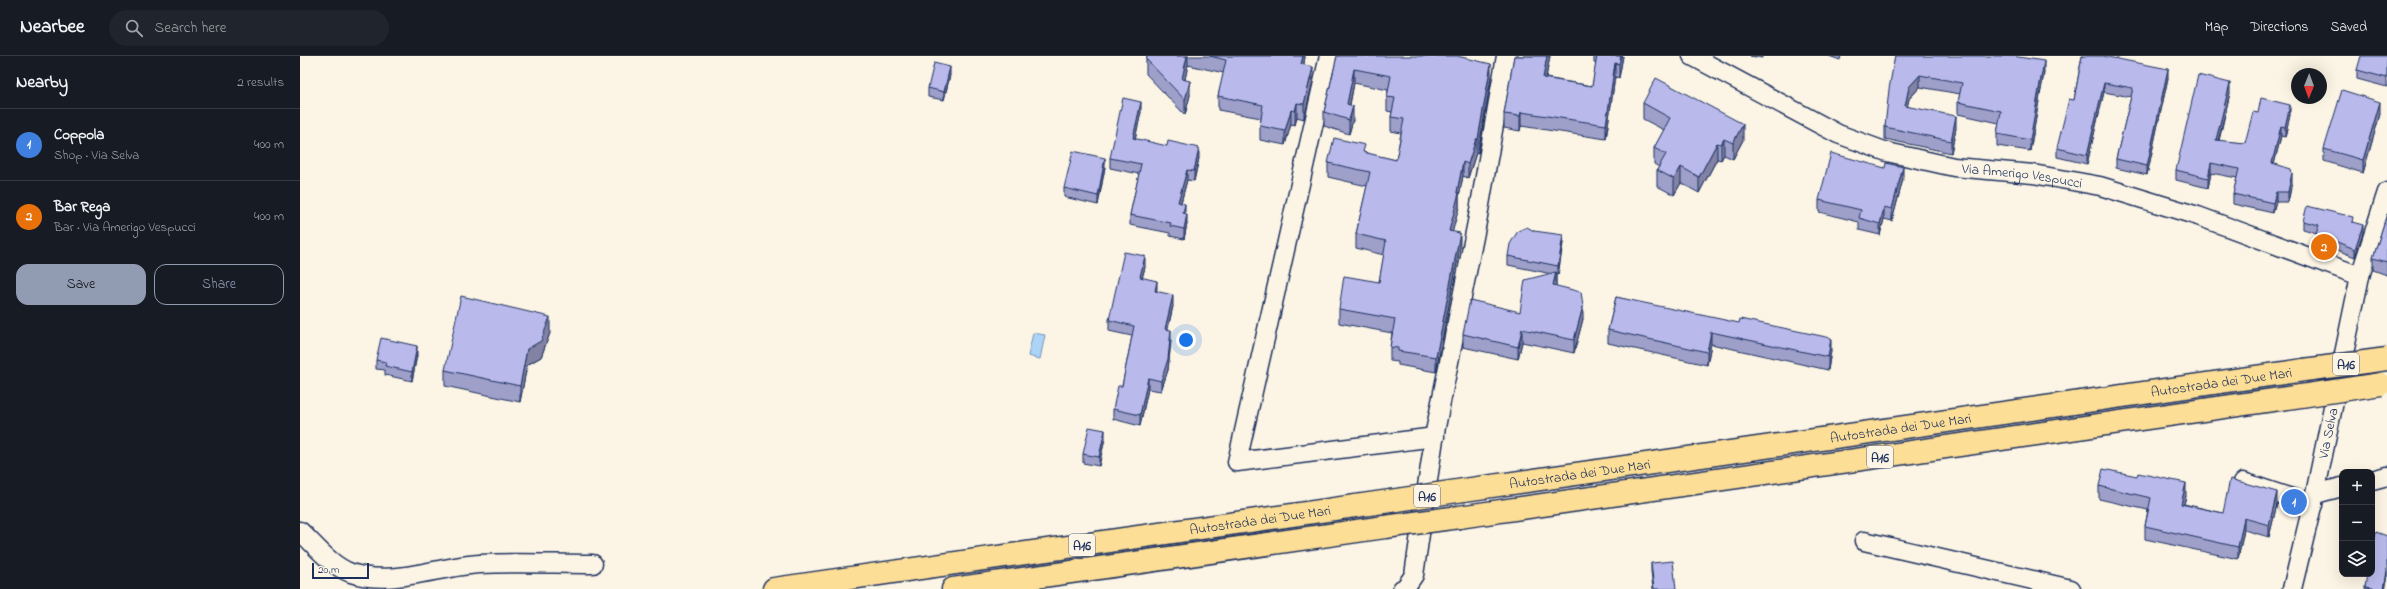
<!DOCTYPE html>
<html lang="en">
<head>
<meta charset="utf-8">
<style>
  body { margin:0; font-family:"Indie Flower",sans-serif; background:#20242c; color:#f1f3f6 }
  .controls { position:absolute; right:12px; bottom:12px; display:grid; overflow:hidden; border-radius:8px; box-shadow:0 4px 16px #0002 }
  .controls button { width:36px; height:36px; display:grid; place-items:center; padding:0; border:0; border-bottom:1px solid #363941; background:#171b24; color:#f1f3f6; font:20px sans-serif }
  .compass { position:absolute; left:1991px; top:12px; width:36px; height:36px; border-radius:50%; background:#171b24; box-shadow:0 4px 16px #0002; rotate:181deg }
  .scale { position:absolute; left:12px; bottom:10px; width:57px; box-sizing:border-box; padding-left:4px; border:2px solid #1b2f5e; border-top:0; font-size:11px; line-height:14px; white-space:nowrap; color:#1b2f5e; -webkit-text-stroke:3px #fcf5e5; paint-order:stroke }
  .you { position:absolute; left:886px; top:284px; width:14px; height:14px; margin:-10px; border:3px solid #fff; border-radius:50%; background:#1a73e8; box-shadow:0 0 0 6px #1a73e833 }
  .badge { display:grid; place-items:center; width:26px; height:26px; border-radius:50%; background:#919bb2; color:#fff; font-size:13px; font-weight:700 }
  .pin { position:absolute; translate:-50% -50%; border:2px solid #fff; box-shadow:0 1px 4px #0006 }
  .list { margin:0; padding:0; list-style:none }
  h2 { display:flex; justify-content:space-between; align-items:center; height:52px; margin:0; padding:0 16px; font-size:17px }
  h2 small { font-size:13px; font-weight:400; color:#9ea1a6 }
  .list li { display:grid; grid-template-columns:26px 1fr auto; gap:12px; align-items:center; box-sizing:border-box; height:72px; padding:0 16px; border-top:1px solid #363941 }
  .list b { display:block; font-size:15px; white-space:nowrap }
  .list p { margin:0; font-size:13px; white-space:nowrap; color:#9ea1a6 }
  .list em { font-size:13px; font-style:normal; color:#9ea1a6 }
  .actions { display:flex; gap:8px; padding:12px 16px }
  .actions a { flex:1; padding:9px 0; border:1px solid #919bb2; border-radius:12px; text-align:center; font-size:14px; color:#919bb2 }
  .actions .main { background:#919bb2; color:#111 }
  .icon { flex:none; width:22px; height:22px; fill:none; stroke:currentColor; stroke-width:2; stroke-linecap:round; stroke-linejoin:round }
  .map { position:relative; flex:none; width:2087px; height:533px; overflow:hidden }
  header { display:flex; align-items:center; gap:24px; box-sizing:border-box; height:56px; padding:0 20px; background:#171b24; border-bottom:1px solid #363941 }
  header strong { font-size:19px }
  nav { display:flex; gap:22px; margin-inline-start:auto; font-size:14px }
  .search { width:280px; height:36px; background:#20242c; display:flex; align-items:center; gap:10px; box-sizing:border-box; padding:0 14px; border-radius:22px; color:#9ea1a6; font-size:15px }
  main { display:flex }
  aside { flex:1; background:#171b24 }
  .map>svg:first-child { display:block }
</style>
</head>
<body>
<header>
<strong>Nearbee</strong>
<div class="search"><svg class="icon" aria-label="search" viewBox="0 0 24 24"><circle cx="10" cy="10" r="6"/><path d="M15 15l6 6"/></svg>Search here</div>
<nav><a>Map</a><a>Directions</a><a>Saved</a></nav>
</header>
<main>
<aside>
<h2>Nearby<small>2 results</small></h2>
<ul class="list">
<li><span class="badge" style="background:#3f7fe0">1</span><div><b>Coppola</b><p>Shop · Via Selva</p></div><em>400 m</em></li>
<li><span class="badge" style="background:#e8710a">2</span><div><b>Bar Rega</b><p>Bar · Via Amerigo Vespucci</p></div><em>400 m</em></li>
</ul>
<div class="actions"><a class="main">Save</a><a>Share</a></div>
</aside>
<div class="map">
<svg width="2087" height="533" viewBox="0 0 2087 533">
  <rect width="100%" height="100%" fill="#fcf5e5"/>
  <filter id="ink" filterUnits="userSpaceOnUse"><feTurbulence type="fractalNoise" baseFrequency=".025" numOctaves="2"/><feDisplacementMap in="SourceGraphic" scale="8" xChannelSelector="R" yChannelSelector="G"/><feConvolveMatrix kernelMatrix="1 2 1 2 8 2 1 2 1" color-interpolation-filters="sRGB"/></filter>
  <g filter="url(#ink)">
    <path fill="#acd4f6" stroke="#7292b9" d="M 733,277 L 745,279 L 740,303 L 728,300 Z"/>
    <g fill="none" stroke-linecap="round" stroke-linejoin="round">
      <defs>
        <g id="minor">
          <path d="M 1029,0 L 937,406 L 1135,381"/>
          <path id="s1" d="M 1392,0 L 1538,78 L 1587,96 L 1654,111 L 1733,118 L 1800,130 L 1898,160 L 2060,220"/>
          <path d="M 2072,424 L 2087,420"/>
          <path d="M 1943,426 L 2013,449"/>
          <path d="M 2015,438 L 2042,431"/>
          <path d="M 0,475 C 15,489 31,510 51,517 C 92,531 138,510 180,508 C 217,506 255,508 293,508"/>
          <path d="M 1564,485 L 1771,533"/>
          <path d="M 1102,533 L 1105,532 L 1114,519 L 1135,376 L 1177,166 L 1206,0"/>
          <path id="s2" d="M 1992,533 L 2015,438 L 2060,220 L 2087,136"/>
        </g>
        <g id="highway">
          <path id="s3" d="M 1164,434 L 2004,314"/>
          <path d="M 1159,461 L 2001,340"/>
          <path id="s4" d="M 474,533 L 1090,445"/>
          <path d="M 653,533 L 1085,471"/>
        </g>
      </defs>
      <use href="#minor" stroke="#1b2f5e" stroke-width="21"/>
      <use href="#highway" stroke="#1b2f5e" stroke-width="25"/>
      <use href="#minor" stroke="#fcf5e5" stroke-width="18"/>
      <use href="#highway" stroke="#fdde96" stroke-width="22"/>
      <defs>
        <path id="highway-bridge" d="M 2004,314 L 2087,303
          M 2001,340 L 2081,328
          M 1090,445 L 1164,434
          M 1085,471 L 1159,461"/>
      </defs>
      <use href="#highway-bridge" stroke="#1b2f5e" stroke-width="25" stroke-linecap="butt"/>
      <use href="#highway-bridge" stroke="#fdde96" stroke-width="22"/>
    </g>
    <path fill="#9fa0ca" stroke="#1b2f5e" d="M 847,0 L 1005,0 L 1004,8 L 1013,25 L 1004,63 L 997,61 L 995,69 L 991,68 L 985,89 L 960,84 L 960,70 L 961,62 L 918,54 L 918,40 L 924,17 L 888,9 L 885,23 L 890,39 L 885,59 L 846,18 L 846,3 Z
      M 1037,0 L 1191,22 L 1178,97 L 1176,97 L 1168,122 L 1163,120 L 1159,140 L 1159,151 L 1152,176 L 1160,191 L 1136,316 L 1098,309 L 1098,306 L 1090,305 L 1090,291 L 1092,277 L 1039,267 L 1039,253 L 1079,226 L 1084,199 L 1056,192 L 1056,178 L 1067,130 L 1028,121 L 1028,107 L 1065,97 L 1096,104 L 1101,77 L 1091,75 L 1091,61 L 1092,56 L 1087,55 L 1087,41 L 1088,34 L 1054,27 L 1050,49 L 1053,64 L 1049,78 L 1024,70 L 1024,56 Z
      M 1214,0 L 1250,0 L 1246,22 L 1292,30 L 1296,8 L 1294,7 L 1294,0 L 1323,0 L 1319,22 L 1315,21 L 1306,83 L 1221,70 L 1220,75 L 1204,72 L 1204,58 Z
      M 1450,0 L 1462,0 L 1462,2 Z
      M 1529,0 L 1541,0 L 1540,4 Z
      M 1595,0 L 1744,17 L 1730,95 L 1697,90 L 1697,78 L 1699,67 L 1658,58 L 1658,46 L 1660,38 L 1620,31 L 1609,43 L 1607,50 L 1656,72 L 1651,97 L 1585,83 L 1585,71 Z
      M 1782,0 L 1868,22 L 1847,119 L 1816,112 L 1816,103 L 1831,41 L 1804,36 L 1787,108 L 1757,101 L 1757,92 L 1774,44 Z
      M 2087,0 L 2087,31 L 2057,23 L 2057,14 Z
      M 650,19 L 644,44 L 628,41 L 628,32 Z
      M 1930,37 L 1919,85 L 1945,87 L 1958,57 L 1990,59 L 1985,81 L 1981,80 L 1974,108 L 1992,127 L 1988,146 L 1976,146 L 1973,157 L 1933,148 L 1933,138 L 1937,122 L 1911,117 L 1908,132 L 1876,124 L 1876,114 Z
      M 1343,47 L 1443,84 L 1433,103 L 1424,99 L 1421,104 L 1417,103 L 1399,137 L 1381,127 L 1374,139 L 1357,130 L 1357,114 L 1359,111 L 1354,108 L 1354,92 L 1364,74 L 1343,63 Z
      M 841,56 L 835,83 L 899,102 L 894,125 L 887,124 L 881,147 L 885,158 L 887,168 L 884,183 L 870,180 L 870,177 L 830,169 L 830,159 L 839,118 L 810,112 L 810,102 Z
      M 2080,58 L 2063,117 L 2024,105 L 2024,93 Z
      M 805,111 L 798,149 L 764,141 L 764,132 Z
      M 1603,123 L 1592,165 L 1584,163 L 1580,179 L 1559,174 L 1559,166 L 1519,156 L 1519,144 Z
      M 2087,158 L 2087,219 L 2073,214 L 2073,202 Z
      M 2003,165 L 2053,166 L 2063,177 L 2055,201 L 2016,186 L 2017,177 L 2003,173 Z
      M 1263,187 L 1258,219 L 1256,218 L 1256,230 L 1283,263 L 1274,297 L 1222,286 L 1218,303 L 1163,291 L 1163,278 L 1220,256 L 1252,218 L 1208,209 L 1208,200 Z
      M 845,211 L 842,222 L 857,236 L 873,250 L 868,273 L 871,284 L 868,314 L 861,335 L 848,333 L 840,370 L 813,363 L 813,353 L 822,330 L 832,280 L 809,275 L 809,264 Z
      M 1316,241 L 1531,295 L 1528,314 L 1411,288 L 1407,309 L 1308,287 L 1308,274 Z
      M 250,277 L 241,301 L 227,309 L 220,346 L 145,330 L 145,314 Z
      M 117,299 L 112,325 L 85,319 L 85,314 L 76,313 L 76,304 Z
      M 805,382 L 799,410 L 783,407 L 783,398 Z
      M 1799,430 L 1886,440 L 1884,448 L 1923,457 L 1977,448 L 1969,481 L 1944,474 L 1938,503 L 1845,483 L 1845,470 L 1848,454 L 1799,443 Z
      M 2087,480 L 2087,524 L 2085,533 L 2065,533 L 2065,531 Z
      M 1351,507 L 1376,533 L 1353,533 L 1351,516 Z"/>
    <path fill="#8282a4" stroke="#1b2f5e" d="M 887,0 L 888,0 L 888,9 L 882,37 L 882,23 Z
      M 1003,0 L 1005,0 L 1005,1 L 1001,22 L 1001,8 Z
      M 1247,0 L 1250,0 L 1243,36 L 1243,22 Z
      M 1321,0 L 1323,0 L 1319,22 L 1319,8 Z
      M 1744,5 L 1744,17 L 1730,95 L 1730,84 Z
      M 1315,7 L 1315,21 L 1306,83 L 1306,69 Z
      M 1191,8 L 1191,22 L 1178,97 L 1178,83 Z
      M 650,11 L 650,19 L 644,44 L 644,36 Z
      M 1013,11 L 1013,25 L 1004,63 L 1004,48 Z
      M 1054,13 L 1054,27 L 1047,63 L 1047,48 Z
      M 1868,13 L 1868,22 L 1847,119 L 1847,110 Z
      M 1620,19 L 1620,31 L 1609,43 L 1605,62 L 1605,50 L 1609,31 Z
      M 890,25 L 890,39 L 885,59 L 885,44 Z
      M 1804,27 L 1804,36 L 1787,108 L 1787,99 Z
      M 1930,27 L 1930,37 L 1916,94 L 1916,84 Z
      M 841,46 L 841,56 L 833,92 L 833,82 Z
      M 2080,46 L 2080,58 L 2063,117 L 2063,104 Z
      M 997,47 L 997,61 L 995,69 L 995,55 Z
      M 1990,49 L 1990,59 L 1985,81 L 1985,71 Z
      M 1053,50 L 1053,64 L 1049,78 L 1049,64 Z
      M 991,54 L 991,68 L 985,89 L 985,75 Z
      M 1221,56 L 1221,70 L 1220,75 L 1220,60 Z
      M 1656,60 L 1656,72 L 1651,97 L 1651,85 Z
      M 1443,68 L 1443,84 L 1433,103 L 1433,87 Z
      M 1981,70 L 1981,80 L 1972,117 L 1972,107 Z
      M 1176,83 L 1176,97 L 1168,122 L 1168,108 Z
      M 1424,83 L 1424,99 L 1421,104 L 1421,88 Z
      M 1417,87 L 1417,103 L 1399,137 L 1399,121 Z
      M 899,92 L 899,102 L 894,125 L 894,115 Z
      M 805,102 L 805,111 L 798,149 L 798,140 Z
      M 1163,106 L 1163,120 L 1159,140 L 1159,151 L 1149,189 L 1149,175 Z
      M 1911,107 L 1911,117 L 1908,132 L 1908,122 Z
      M 1381,111 L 1381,127 L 1374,139 L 1374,123 Z
      M 1603,111 L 1603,123 L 1592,165 L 1592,153 Z
      M 887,114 L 887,124 L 878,157 L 878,146 Z
      M 1992,117 L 1992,127 L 1988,146 L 1988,136 Z
      M 1976,136 L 1976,146 L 1973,157 L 1973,147 Z
      M 885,148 L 885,158 L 883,157 Z
      M 1584,151 L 1584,163 L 1580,179 L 1580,168 Z
      M 887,158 L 887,168 L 884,183 L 884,173 Z
      M 2063,169 L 2063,177 L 2055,201 L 2055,193 Z
      M 1160,177 L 1160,191 L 1136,316 L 1136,301 Z
      M 1263,179 L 1263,187 L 1258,219 L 1258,210 Z
      M 845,200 L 845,211 L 840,231 L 840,221 Z
      M 1256,216 L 1256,229 L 1253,242 L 1253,229 Z
      M 857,225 L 857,235 L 855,246 L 855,235 Z
      M 873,239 L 873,250 L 865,283 L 865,273 Z
      M 1283,250 L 1283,263 L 1274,297 L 1274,284 Z
      M 250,261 L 250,277 L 241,301 L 227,309 L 220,346 L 220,330 L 227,293 Z
      M 1222,273 L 1222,286 L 1218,303 L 1218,291 Z
      M 871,274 L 871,284 L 868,314 L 861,335 L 861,325 Z
      M 1411,276 L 1411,288 L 1407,309 L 1407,296 Z
      M 1531,282 L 1531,295 L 1528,314 L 1528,301 Z
      M 117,290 L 117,299 L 112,325 L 112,316 Z
      M 848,322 L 848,333 L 840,370 L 840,359 Z
      M 805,374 L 805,382 L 799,410 L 799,401 Z
      M 1886,427 L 1886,440 L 1881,460 L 1881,448 Z
      M 1977,436 L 1977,448 L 1969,481 L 1969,469 Z
      M 1944,462 L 1944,474 L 1938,503 L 1938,491 Z
      M 2087,515 L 2087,524 L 2085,533 L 2084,533 Z"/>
    <path fill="#b9baeb" stroke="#1b2f5e" d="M 847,0 L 887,0 L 882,23 L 890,25 L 885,44 L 846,3 Z
      M 910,0 L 1003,0 L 1001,8 L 1013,11 L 1004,48 L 997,47 L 995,55 L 991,54 L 985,75 L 960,70 L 963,49 L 918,40 L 926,4 Z
      M 1037,0 L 1157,0 L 1191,8 L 1178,83 L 1176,83 L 1168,108 L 1163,106 L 1157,136 L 1159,137 L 1149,175 L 1160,177 L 1136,301 L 1098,295 L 1098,292 L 1090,291 L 1095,263 L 1039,253 L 1044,220 L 1079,226 L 1086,185 L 1056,178 L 1070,116 L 1028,107 L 1034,82 L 1065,89 L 1063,96 L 1096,104 L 1104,63 L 1091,61 L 1095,42 L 1087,41 L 1091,20 L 1054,13 L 1047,48 L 1053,50 L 1049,64 L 1024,56 Z
      M 1214,0 L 1247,0 L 1243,22 L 1292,30 L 1297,0 L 1321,0 L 1319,8 L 1315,7 L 1306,69 L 1221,56 L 1220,60 L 1204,58 Z
      M 1595,0 L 1712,0 L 1744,5 L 1730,84 L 1697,78 L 1701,55 L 1658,46 L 1662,27 L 1620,19 L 1609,31 L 1605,50 L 1656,60 L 1651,85 L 1585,71 L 1589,33 Z
      M 1782,0 L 1803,0 L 1868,13 L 1847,110 L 1816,103 L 1833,32 L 1804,27 L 1787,99 L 1757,92 L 1769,43 L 1774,44 Z
      M 2061,0 L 2087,0 L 2087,22 L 2057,14 Z
      M 634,7 L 650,11 L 644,36 L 628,32 Z
      M 1898,19 L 1930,27 L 1916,84 L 1945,87 L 1953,56 L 1958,57 L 1961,42 L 1990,49 L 1985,71 L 1981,70 L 1972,107 L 1991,113 L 1992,117 L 1988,136 L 1976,136 L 1973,147 L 1933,138 L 1939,113 L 1911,107 L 1908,122 L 1876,114 Z
      M 1356,22 L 1443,68 L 1433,87 L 1424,83 L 1421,88 L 1417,87 L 1399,121 L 1381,111 L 1374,123 L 1357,114 L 1366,98 L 1354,92 L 1370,62 L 1343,47 Z
      M 2042,34 L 2080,46 L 2063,104 L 2024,93 Z
      M 823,42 L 841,46 L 833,82 L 867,90 L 868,85 L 899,92 L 894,115 L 887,114 L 878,146 L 885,148 L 883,157 L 887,158 L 884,173 L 870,170 L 871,167 L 830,159 L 841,108 L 810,102 Z
      M 773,95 L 805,102 L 798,140 L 764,132 Z
      M 1531,97 L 1585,112 L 1586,107 L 1603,111 L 1592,153 L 1584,151 L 1580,168 L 1559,162 L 1561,154 L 1519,144 Z
      M 2007,150 L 2053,161 L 2052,166 L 2063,169 L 2055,193 L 2016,178 L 2019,169 L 2003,165 Z
      M 2087,158 L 2087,206 L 2073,202 Z
      M 1227,171 L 1234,175 L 1263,179 L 1258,210 L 1208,200 L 1210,188 L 1218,175 Z
      M 824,196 L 845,200 L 840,221 L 857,225 L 855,235 L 873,239 L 865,273 L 871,274 L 868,303 L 861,325 L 848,322 L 840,359 L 813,353 L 818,330 L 822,330 L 834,270 L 809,264 Z
      M 1256,216 L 1253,229 L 1281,236 L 1283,250 L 1274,284 L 1222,273 L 1218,291 L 1163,278 L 1170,244 L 1220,256 L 1225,224 Z
      M 161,240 L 250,261 L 241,285 L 227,293 L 220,330 L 145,314 Z
      M 1316,241 L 1439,267 L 1440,263 L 1531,282 L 1528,301 L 1411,276 L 1407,296 L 1308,274 Z
      M 81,282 L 117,290 L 112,316 L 85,310 L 86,306 L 76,304 Z
      M 789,371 L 805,374 L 799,401 L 783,398 Z
      M 1803,413 L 1837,420 L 1838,417 L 1886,427 L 1881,448 L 1923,457 L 1930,423 L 1977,436 L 1969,469 L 1944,462 L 1938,491 L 1845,470 L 1851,442 L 1799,430 Z
      M 2076,476 L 2087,480 L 2087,515 L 2084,533 L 2077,533 L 2065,531 L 2067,518 L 2072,518 L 2072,496 Z
      M 1373,505 L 1376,533 L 1354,533 L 1351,507 Z"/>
  </g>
  <g text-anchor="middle" stroke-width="4" stroke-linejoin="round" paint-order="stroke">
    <g fill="#fcf5e5" stroke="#5e6a86" stroke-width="1">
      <rect x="2033" y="297" width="26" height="22" rx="3"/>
      <rect x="1567" y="390" width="26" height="22" rx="3"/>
      <rect x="1114" y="429" width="26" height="22" rx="3"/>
      <rect x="769" y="478" width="26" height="22" rx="3"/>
    </g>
    <g font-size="13" font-weight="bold" fill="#1b2f5e">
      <text x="2046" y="313">A16</text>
      <text x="1580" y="406">A16</text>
      <text x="1127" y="445">A16</text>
      <text x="782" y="494">A16</text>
    </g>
    <g font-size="14" fill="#1b2f5e" stroke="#fcf5e5">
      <text dy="5" stroke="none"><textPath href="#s1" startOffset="355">Via Amerigo Vespucci</textPath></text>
      <text dy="5" stroke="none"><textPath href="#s3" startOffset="765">Autostrada dei Due Mari</textPath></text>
      <text dy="5" stroke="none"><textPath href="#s3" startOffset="441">Autostrada dei Due Mari</textPath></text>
      <text dy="5" stroke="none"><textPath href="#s2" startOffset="160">Via Selva</textPath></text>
      <text dy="5" stroke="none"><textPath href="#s3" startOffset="117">Autostrada dei Due Mari</textPath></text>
      <text dy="5" stroke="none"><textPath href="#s4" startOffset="491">Autostrada dei Due Mari</textPath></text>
    </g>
  </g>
</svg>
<div class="controls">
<button>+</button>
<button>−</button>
<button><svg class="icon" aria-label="layers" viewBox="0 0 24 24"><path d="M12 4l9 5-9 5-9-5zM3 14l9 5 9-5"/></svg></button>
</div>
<svg class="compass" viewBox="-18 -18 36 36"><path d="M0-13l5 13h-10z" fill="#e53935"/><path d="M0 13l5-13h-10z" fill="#9ea1a6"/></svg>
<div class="scale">20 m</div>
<div class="you"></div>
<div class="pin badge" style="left:1994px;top:446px;background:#3f7fe0">1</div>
<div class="pin badge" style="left:2024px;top:191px;background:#e8710a">2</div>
</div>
</main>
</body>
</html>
